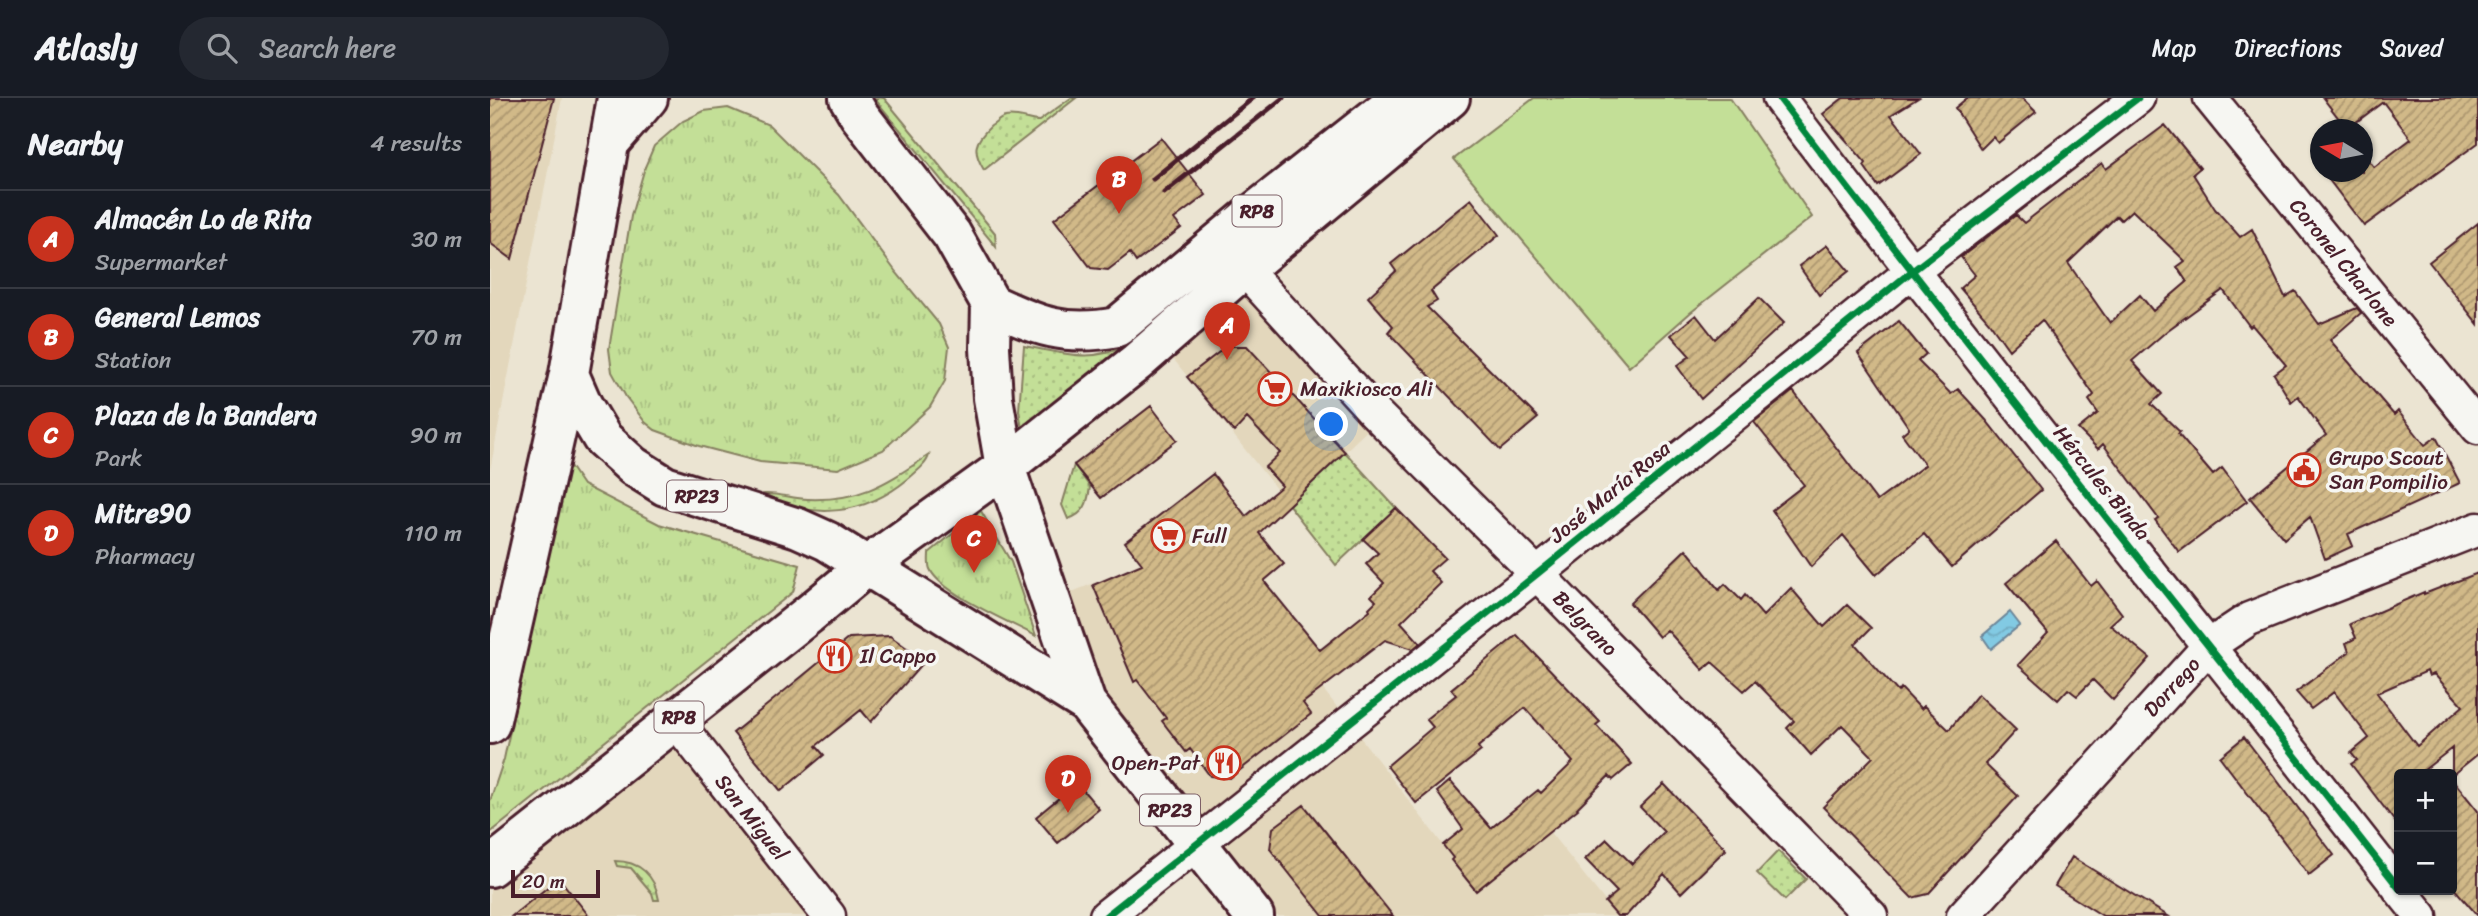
<!DOCTYPE html>
<html lang="en">
<head>
<meta charset="utf-8">
<style>
  body { margin:0; font-family:Sriracha,sans-serif; background:#242831; color:#f1f3f6 }
  .controls { position:absolute; right:21px; bottom:21px; display:grid; overflow:hidden; border-radius:7px; box-shadow:0 2px 5px #0004 }
  .controls button { width:63px; height:63px; display:grid; place-items:center; padding:0; border:0; border-bottom:2px solid #363941; background:#171b24; color:#f1f3f6; font:35px sans-serif }
  .compass { position:absolute; left:1820px; top:21px; width:63px; height:63px; border-radius:50%; background:#171b24; box-shadow:0 2px 5px #0004; rotate:280deg }
  .scale { position:absolute; left:21px; bottom:18px; width:89px; box-sizing:border-box; padding-left:7px; border:4px solid #4a1f2b; border-top:0; font-size:19px; line-height:24px; white-space:nowrap; color:#4a1f2b; -webkit-text-stroke:5px #f6f6f2; paint-order:stroke }
  .you { position:absolute; left:842px; top:327px; width:24px; height:24px; margin:-18px; border:5px solid #fff; border-radius:50%; background:#1a73e8; box-shadow:0 0 0 10px #1a73e833 }
  .badge { display:grid; place-items:center; width:46px; height:46px; border-radius:50%; background:#c8321e; color:#fff; font-size:23px; font-weight:700 }
  .pin { position:absolute; translate:-50% -58px; filter:drop-shadow(0 2px 4px #0008) }
  .pin::after { content:''; position:absolute; top:37px; width:24px; height:21px; background:inherit; clip-path:polygon(0 0,100% 0,50% 100%) }
  .list { margin:0; padding:0; list-style:none }
  h2 { display:flex; justify-content:space-between; align-items:center; height:91px; margin:0; padding:0 28px; font-size:30px }
  h2 small { font-size:23px; font-weight:400; color:#9ea1a6 }
  .list li { display:grid; grid-template-columns:46px 1fr auto; gap:21px; align-items:center; box-sizing:border-box; height:98px; padding:0 28px; border-top:2px solid #363941 }
  .list b { display:block; font-size:26px; white-space:nowrap }
  .list p { margin:0; font-size:23px; white-space:nowrap; color:#9ea1a6 }
  .list em { font-size:23px; font-style:normal; color:#9ea1a6 }
  .icon { flex:none; width:38px; height:38px; fill:none; stroke:currentColor; stroke-width:2; stroke-linecap:round; stroke-linejoin:round }
  .map { position:relative; flex:none; width:1988px; height:818px; overflow:hidden }
  header { display:flex; align-items:center; gap:42px; box-sizing:border-box; height:98px; padding:0 35px; background:#171b24; border-bottom:2px solid #363941 }
  header strong { font-size:33px }
  nav { display:flex; gap:38px; margin-inline-start:auto; font-size:24px }
  .search { width:490px; height:63px; background:#242831; display:flex; align-items:center; gap:18px; box-sizing:border-box; padding:0 24px; border-radius:38px; color:#9ea1a6; font-size:26px }
  main { display:flex }
  aside { flex:1; background:#171b24 }
  .map>svg:first-child { display:block }
</style>
</head>
<body>
<header>
<strong>Atlasly</strong>
<div class="search"><svg class="icon" aria-label="search" viewBox="0 0 24 24"><circle cx="10" cy="10" r="6"/><path d="M15 15l6 6"/></svg>Search here</div>
<nav><a>Map</a><a>Directions</a><a>Saved</a></nav>
</header>
<main>
<aside>
<h2>Nearby<small>4 results</small></h2>
<ul class="list">
<li><span class="badge">A</span><div><b>Almacén Lo de Rita</b><p>Supermarket</p></div><em>30 m</em></li>
<li><span class="badge">B</span><div><b>General Lemos</b><p>Station</p></div><em>70 m</em></li>
<li><span class="badge">C</span><div><b>Plaza de la Bandera</b><p>Park</p></div><em>90 m</em></li>
<li><span class="badge">D</span><div><b>Mitre90</b><p>Pharmacy</p></div><em>110 m</em></li>
</ul>
</aside>
<div class="map">
<svg width="1988" height="818" viewBox="0 0 1988 818">
  <defs>
    <pattern id="grass-dots" width="8" height="8" patternUnits="userSpaceOnUse" patternTransform="scale(1.75)"><rect width="8" height="8" fill="#c3df97"/><path d="M2 2h.1M6 6h.1" fill="none" stroke="#a9bf82" stroke-width="1.8" stroke-linecap="round"/></pattern>
    <pattern id="park-tufts" width="24" height="20" patternUnits="userSpaceOnUse" patternTransform="scale(1.75)"><rect width="24" height="20" fill="#c3df97"/><path d="M3 7l-1-3M5 7V3M7 7l1-3M15 17l-1-3M17 17v-4M19 17l1-3" fill="none" stroke="#a9bf82"/></pattern>
    <pattern id="water-waves" width="16" height="10" patternUnits="userSpaceOnUse" patternTransform="scale(1.75)"><rect width="16" height="10" fill="#82cae3"/><path d="M0 5q4-4 8 0t8 0" fill="none" stroke="#72adc3"/></pattern>
    <pattern id="building-hatch" width="6" height="6" patternUnits="userSpaceOnUse" patternTransform="scale(1.75)"><rect width="6" height="6" fill="#d1b988"/><path d="M-1 1l2-2M0 6l6-6M5 7l2-2" fill="none" stroke="#ac966f"/></pattern>
  </defs>
  <rect width="100%" height="100%" fill="#ebe4d2"/>
  <filter id="ink" filterUnits="userSpaceOnUse"><feTurbulence type="fractalNoise" baseFrequency=".0143" numOctaves="2"/><feDisplacementMap in="SourceGraphic" scale="14" xChannelSelector="R" yChannelSelector="G"/><feConvolveMatrix kernelMatrix="1 2 1 2 8 2 1 2 1" color-interpolation-filters="sRGB"/></filter>
  <g filter="url(#ink)">
    <path fill="#e3d7bc" d="M 0,0 L 72,0 L 0,372 Z
      M 754,171 L 890,320 L 799,407 L 670,244 Z
      M 712,441 L 840,600 L 963,760 L 1035,703 L 1127,818 L 764,818 L 596,605 L 560,503 Z
      M 185,622 L 339,818 L 0,818 L 0,769 Z"/>
    <path fill="url(#grass-dots)" stroke="#867f61" stroke-width="2" d="M 384,0 L 394,0 L 505,135 L 506,149 Z
      M 581,0 L 586,0 L 494,72 C 482,52 484,44 501,28 C 506,25 510,20 515,19 C 526,16 539,23 549,23 Z
      M 639,246 L 532,332 L 529,312 L 534,248 C 574,255 601,266 639,246 Z
      M 855,354 L 906,410 L 846,467 L 799,407 Z
      M 439,357 C 437,366 426,374 418,381 C 376,416 323,424 275,396 C 287,395 304,401 318,401 C 372,403 396,385 439,357 Z
      M 584,367 L 600,389 C 598,404 595,416 578,421 L 572,407 Z
      M 1288,753 L 1316,781 L 1295,802 L 1267,775 Z
      M 125,763 C 149,763 165,777 169,802 L 164,802 L 162,795 L 141,770 L 127,768 Z"/>
    <path fill="url(#park-tufts)" stroke="#867f61" stroke-width="2" d="M 238,10 L 279,27 L 349,97 L 406,174 L 449,226 L 459,249 L 455,283 L 440,309 L 393,352 L 348,371 L 270,364 L 209,348 L 165,332 L 155,324 L 136,299 L 122,274 L 119,251 L 141,118 L 155,69 L 164,48 L 193,23 L 214,13 Z
      M 80,368 L 93,387 L 169,426 L 310,467 L 303,494 L 0,735 L 0,703 L 14,661 L 72,389 Z
      M 491,413 L 521,464 L 546,538 C 522,525 450,495 440,471 C 438,467 439,460 439,455 Z"/>
    <path fill="#c3df97" stroke="#867f61" stroke-width="2" d="M 1044,0 L 1240,0 L 1322,119 L 1200,215 L 1139,269 L 964,61 Z"/>
    <path fill="url(#water-waves)" stroke="#6c8699" stroke-width="2" d="M 1520,514 L 1530,527 L 1501,551 L 1492,538 Z"/>
    <path fill="url(#building-hatch)" stroke="#4a1f2b" stroke-width="2" fill-rule="evenodd" d="M 0,0 L 64,0 L 22,161 L 0,145 Z
      M 1353,0 L 1428,0 L 1401,17 L 1431,56 L 1388,88 L 1374,68 L 1376,65 L 1333,16 Z
      M 1477,0 L 1532,0 L 1546,14 L 1508,45 L 1503,39 L 1491,51 L 1465,10 Z
      M 1833,0 L 1988,0 L 1988,45 L 1874,128 L 1833,74 L 1872,74 L 1872,53 L 1884,69 L 1921,41 L 1893,4 L 1857,31 Z
      M 1675,27 L 1710,70 L 1703,76 L 1725,111 L 1750,139 L 1762,131 L 1795,199 L 1805,193 L 1829,226 L 1867,210 L 1871,215 L 1840,242 L 1904,317 L 1908,313 L 1935,347 L 1946,339 L 1970,385 L 1858,436 L 1863,448 L 1835,461 L 1820,419 L 1794,441 L 1760,400 L 1836,337 L 1808,298 L 1801,304 L 1784,276 L 1796,267 L 1762,227 L 1760,229 L 1733,192 L 1678,232 L 1642,263 L 1672,296 L 1661,306 L 1690,334 L 1688,336 L 1723,377 L 1732,370 L 1757,403 L 1689,454 L 1665,422 L 1668,420 L 1613,346 L 1608,351 L 1588,331 L 1608,315 L 1599,302 L 1604,297 L 1552,222 L 1519,252 L 1499,224 L 1470,190 L 1485,177 L 1471,159 L 1526,117 L 1534,125 L 1612,65 L 1616,71 ZM 1642,112 L 1695,163 L 1687,169 L 1697,184 L 1663,213 L 1650,197 L 1620,225 L 1578,165 L 1627,118 L 1631,122 Z
      M 671,40 L 716,97 L 684,121 L 691,130 L 646,164 L 640,155 L 618,172 L 601,170 L 564,121 Z
      M 981,101 L 1009,137 L 941,193 L 947,203 L 937,209 L 1048,320 L 1010,352 L 898,234 L 903,228 L 878,199 L 906,173 L 901,166 Z
      M 1988,125 L 1988,226 L 1939,164 Z
      M 1337,147 L 1359,173 L 1329,197 L 1309,168 Z
      M 1269,200 L 1294,225 L 1211,301 L 1187,268 L 1200,258 L 1181,237 L 1206,217 L 1225,241 Z
      M 1409,223 L 1436,256 L 1428,263 L 1461,296 L 1468,291 L 1496,322 L 1551,392 L 1462,469 L 1434,436 L 1386,477 L 1353,437 L 1321,469 L 1282,412 L 1314,387 L 1264,324 L 1303,293 L 1387,403 L 1435,367 L 1412,336 L 1419,330 L 1368,255 Z
      M 737,248 L 757,248 L 855,354 L 769,435 L 794,466 L 774,483 L 830,552 L 880,512 L 879,510 L 886,503 L 881,498 L 894,485 L 876,466 L 888,455 L 873,441 L 906,410 L 955,460 L 940,473 L 951,485 L 911,524 L 930,545 L 923,551 L 895,542 L 813,605 L 821,616 L 740,680 L 720,678 L 700,651 L 696,654 L 672,623 L 676,620 L 647,582 L 644,584 L 603,487 L 652,466 L 635,444 L 723,376 L 756,418 L 792,388 L 775,369 L 790,355 L 757,320 L 744,334 L 697,279 Z
      M 661,308 L 687,342 L 611,400 L 584,367 Z
      M 1566,443 L 1601,488 L 1607,483 L 1632,516 L 1620,527 L 1660,560 L 1623,602 L 1603,582 L 1587,598 L 1578,591 L 1568,602 L 1528,567 L 1558,535 L 1516,485 Z
      M 1196,451 L 1229,492 L 1235,486 L 1251,502 L 1255,497 L 1273,518 L 1301,490 L 1334,529 L 1357,507 L 1381,530 L 1365,546 L 1408,594 L 1411,590 L 1431,611 L 1434,608 L 1459,632 L 1488,596 L 1526,632 L 1495,666 L 1528,698 L 1438,796 L 1422,800 L 1333,709 L 1383,659 L 1352,627 L 1321,657 L 1297,630 L 1304,623 L 1265,583 L 1254,593 L 1222,564 L 1213,572 L 1177,532 L 1169,539 L 1140,505 Z
      M 1988,475 L 1988,656 L 1962,677 L 1962,650 L 1929,676 L 1909,676 L 1909,729 L 1861,666 L 1867,662 L 1861,655 L 1879,640 L 1844,594 L 1821,611 L 1806,594 L 1859,554 L 1856,545 L 1866,540 L 1860,526 L 1934,494 L 1934,496 ZM 1937,573 L 1939,578 L 1944,576 L 1973,608 L 1927,648 L 1887,595 Z
      M 1027,537 L 1110,624 L 1106,627 L 1142,666 L 1123,682 L 1119,678 L 1087,710 L 1088,711 L 986,793 L 961,762 L 963,760 L 953,747 L 973,731 L 947,694 L 960,683 L 1001,730 L 1048,692 L 1051,695 L 1083,664 L 1035,610 L 988,649 L 991,653 L 926,705 L 897,668 L 943,629 L 936,621 L 966,597 L 961,591 Z
      M 400,538 L 435,563 L 381,624 L 371,612 L 326,648 L 334,657 L 291,693 L 243,635 L 359,540 Z
      M 1754,639 L 1844,757 L 1819,777 L 1730,659 Z
      M 1962,681 L 1988,713 L 1988,818 L 1962,788 Z
      M 587,685 L 609,711 L 568,745 L 546,719 Z
      M 1174,686 L 1236,751 L 1191,795 L 1174,776 L 1136,818 L 1127,818 L 1115,804 L 1127,794 L 1095,761 L 1117,741 L 1142,766 L 1174,734 L 1150,709 Z
      M 814,707 L 871,778 L 903,818 L 833,818 L 780,751 L 783,730 Z
      M 1582,759 L 1678,818 L 1613,818 L 1565,788 Z
      M 69,780 L 99,818 L 22,818 Z"/>
    <g fill="none" stroke-linecap="round" stroke-linejoin="round">
      <defs>
        <g id="street">
          <path d="M 1289,0 C 1492,267 1703,526 1909,790"/>
          <path id="s1" d="M 1720,0 L 1988,330"/>
          <path id="s2" d="M 754,171 L 885,315 L 1047,476 L 1381,818"/>
          <path id="s3" d="M 185,622 L 339,818"/>
          <path d="M 1910,792 L 1931,818"/>
          <path d="M 616,818 L 1047,476 L 1421,174 L 1648,0"/>
          <path id="s4" d="M 1473,818 L 1720,547 L 1759,521 L 1988,431"/>
        </g>
        <path id="primary" d="M 359,0 L 369,17 L 462,137 L 501,206 L 500,250 L 503,300 L 515,369 L 596,605 L 764,818
          M 121,43 L 158,0
          M 501,206 C 548,228 575,239 627,229 L 760,118 L 910,0
          M 79,276 L 93,308 L 112,340 L 143,368 L 175,388 L 308,430 L 337,443 L 596,605
          M 0,626 L 79,276 L 127,0
          M 0,769 L 318,517 L 377,468 L 515,369 L 647,264 L 754,171 L 960,0"/>
      </defs>
      <use href="#street" stroke="#4a1f2b" stroke-width="37"/>
      <use href="#primary" stroke="#4a1f2b" stroke-width="44"/>
      <use href="#street" stroke="#f6f6f2" stroke-width="32"/>
      <use href="#primary" stroke="#f6f6f2" stroke-width="38"/>
      <path stroke="#4a1f2b" stroke-width="5" d="M 663,81 L 763,0
        M 674,95 L 793,0"/>
      <defs>
        <path id="cycleway" d="M 1289,0 C 1492,267 1703,526 1909,790
          M 616,818 L 1047,476 L 1421,174 L 1648,0"/>
      </defs>
      <use href="#cycleway" stroke="#f6f6f2" stroke-width="11"/>
      <use href="#cycleway" stroke="#00873e" stroke-width="7"/>
    </g>
  </g>
  <defs>
    <symbol id="supermarket-ring" viewBox="-11 -11 22 22"><circle r="9.5" fill="#f6f6f2" stroke="#c8321e" stroke-width="1.5"/><path d="M-6-5.5h2.5l.6 2H6L4.5 2H-2.5L-4.4-4H-6ZM-1.5 3.2a1.3 1.3 0 1 0 .1 0ZM3 3.2a1.3 1.3 0 1 0 .1 0Z" fill="#c8321e"/></symbol>
    <symbol id="civic-ring" viewBox="-11 -11 22 22"><circle r="9.5" fill="#f6f6f2" stroke="#c8321e" stroke-width="1.5"/><path d="M-.6-6.5H3V-4.5H.6V-3L4-1V1h2V6H-6V1h2V-1L-.6-3ZM-1.2 2.5V6h2.4V2.5Z" fill="#c8321e"/></symbol>
    <symbol id="restaurant-ring" viewBox="-11 -11 22 22"><circle r="9.5" fill="#f6f6f2" stroke="#c8321e" stroke-width="1.5"/><path d="M-5-6h1v4h1v-4h1v4h1v-4h1v5L-1.5 .5V6h-2V.5L-5-1ZM5-6V6H3V1.5H1.5Q1.5-4 5-6Z" fill="#c8321e"/></symbol>
  </defs>
  <g fill-rule="evenodd">
    <use href="#supermarket-ring" x="766" y="272" width="38" height="38"/>
    <use href="#civic-ring" x="1795" y="353" width="38" height="38"/>
    <use href="#supermarket-ring" x="659" y="419" width="38" height="38"/>
    <use href="#restaurant-ring" x="326" y="539" width="38" height="38"/>
    <use href="#restaurant-ring" x="715" y="646" width="38" height="38"/>
  </g>
  <g text-anchor="middle" stroke-width="7" stroke-linejoin="round" paint-order="stroke">
    <g fill="#f6f6f2" stroke="#7e6067" stroke-width="2">
      <rect x="742.5" y="97.5" width="49" height="31" rx="5"/>
      <rect x="177" y="382.5" width="60" height="31" rx="5"/>
      <rect x="164.5" y="603.5" width="49" height="31" rx="5"/>
      <rect x="650" y="696.5" width="60" height="31" rx="5"/>
    </g>
    <g font-size="19" font-weight="bold" fill="#4a1f2b">
      <text x="767" y="120">RP8</text>
      <text x="207" y="405">RP23</text>
      <text x="189" y="626">RP8</text>
      <text x="680" y="719">RP23</text>
    </g>
    <g font-size="21" fill="#4a1f2b" stroke="#f6f6f2">
      <text dy="7" stroke="none"><textPath href="#s1" startOffset="212">Coronel Charlone</textPath></text>
      <text transform="translate(1612 385) rotate(51)" y="7">Hércules Binda</text>
      <text transform="translate(1120 394) rotate(-39)" y="7">José María Rosa</text>
      <text dy="7" stroke="none"><textPath href="#s2" startOffset="492">Belgrano</textPath></text>
      <text dy="7" stroke="none"><textPath href="#s4" startOffset="310">Dorrego</textPath></text>
      <text dy="7" stroke="none"><textPath href="#s3" startOffset="124">San Miguel</textPath></text>
    </g>
    <g font-size="21" fill="#4a1f2b" stroke="#f6f6f2" text-anchor="start">
      <text x="810" y="298">Maxikiosco Ali</text>
      <text x="1839" y="367">Grupo Scout<tspan x="1839" dy="24">San Pompilio</tspan></text>
      <text x="702" y="445">Full</text>
      <text x="370" y="565">Il Cappo</text>
      <text x="710" y="672" text-anchor="end">Open-Pat</text>
    </g>
  </g>
</svg>
<div class="controls">
<button>+</button>
<button>−</button>
</div>
<svg class="compass" viewBox="-18 -18 36 36"><path d="M0-13l5 13h-10z" fill="#e53935"/><path d="M0 13l5-13h-10z" fill="#9ea1a6"/></svg>
<div class="scale">20 m</div>
<div class="you"></div>
<div class="pin badge" style="left:737px;top:262px">A</div>
<div class="pin badge" style="left:629px;top:116px">B</div>
<div class="pin badge" style="left:484px;top:475px">C</div>
<div class="pin badge" style="left:578px;top:715px">D</div>
</div>
</main>
</body>
</html>
